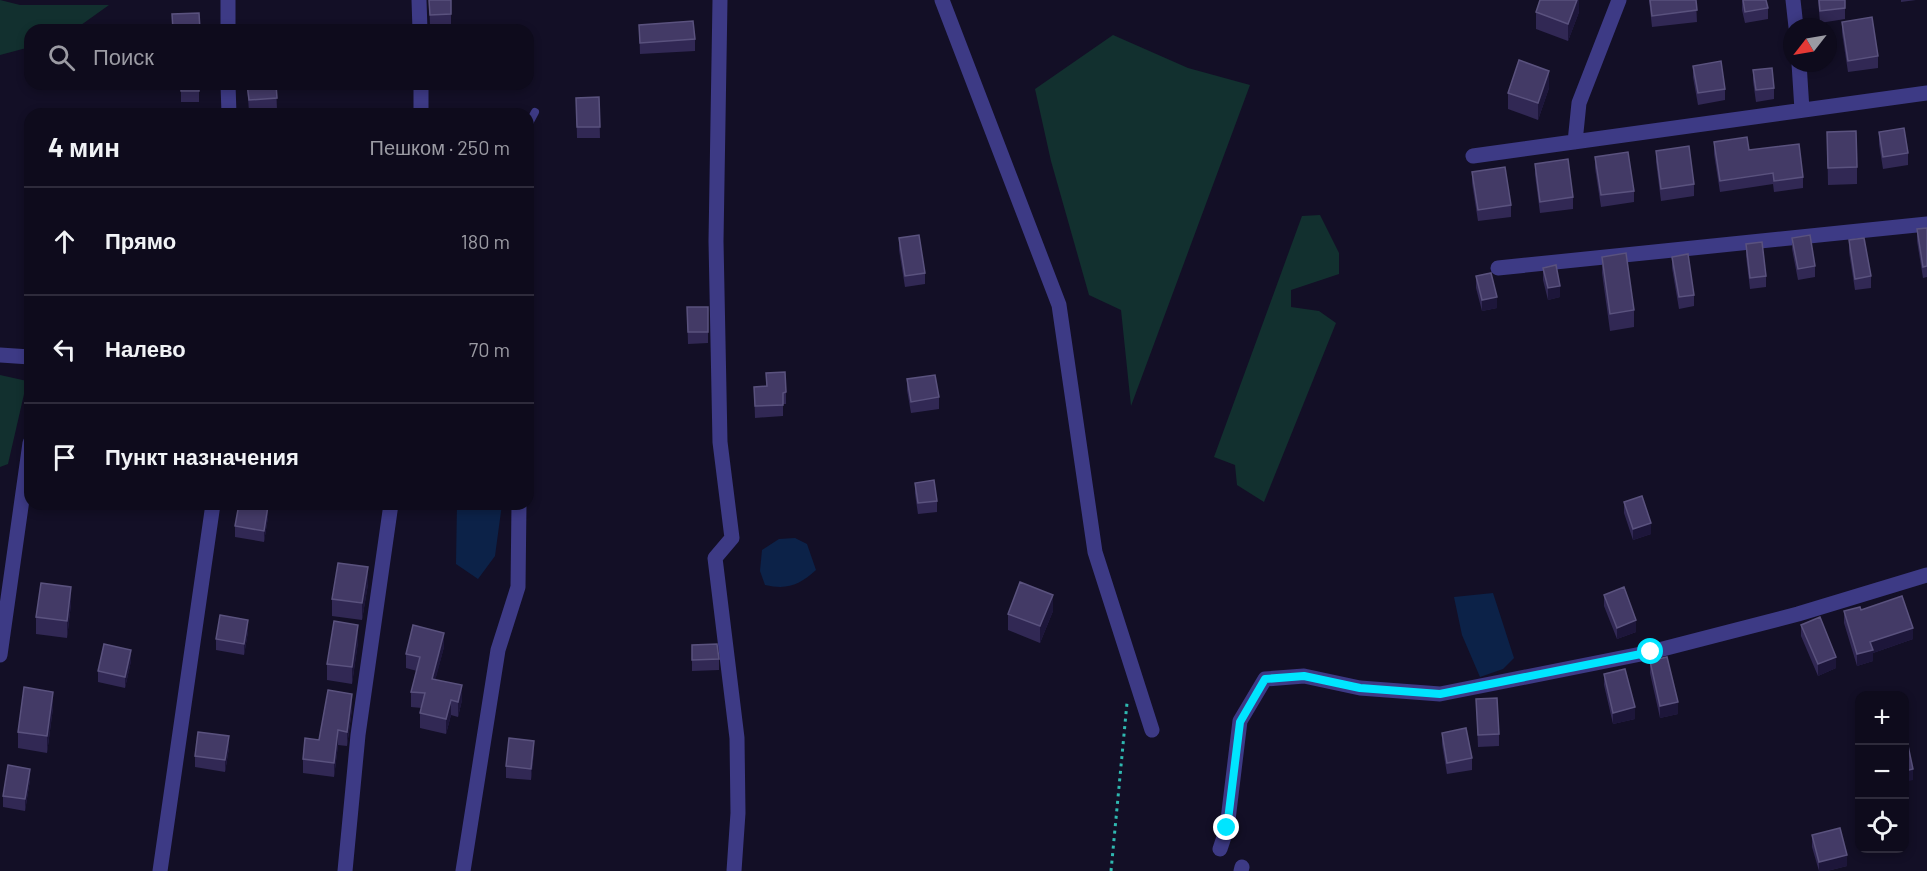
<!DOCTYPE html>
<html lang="ru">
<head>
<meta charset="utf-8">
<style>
  body { margin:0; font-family:Barlow,sans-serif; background:#1c1929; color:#f1f3f6 }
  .controls { position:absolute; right:18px; bottom:18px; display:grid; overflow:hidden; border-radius:12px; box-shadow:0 3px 9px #0003 }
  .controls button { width:54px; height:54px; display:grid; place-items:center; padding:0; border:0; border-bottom:2px solid #2e2b3b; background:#0e0b1c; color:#f1f3f6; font:30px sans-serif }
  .compass { position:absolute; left:1783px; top:18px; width:54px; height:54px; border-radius:50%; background:#0e0b1c; box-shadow:0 3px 9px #0003; rotate:239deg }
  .stop { position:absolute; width:18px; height:18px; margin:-14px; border:4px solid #00e5ff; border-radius:50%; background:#fff }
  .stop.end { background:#00e5ff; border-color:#fff; box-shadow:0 2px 6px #0008 }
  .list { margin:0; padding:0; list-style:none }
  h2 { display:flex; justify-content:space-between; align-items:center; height:78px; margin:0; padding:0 24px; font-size:26px }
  h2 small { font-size:20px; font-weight:400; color:#9b9ba3 }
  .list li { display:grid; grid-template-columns:39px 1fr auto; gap:18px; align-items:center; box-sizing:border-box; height:108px; padding:0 24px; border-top:2px solid #2e2b3b }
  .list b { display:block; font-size:22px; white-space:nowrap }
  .list em { font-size:20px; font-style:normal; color:#9b9ba3 }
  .icon { flex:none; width:33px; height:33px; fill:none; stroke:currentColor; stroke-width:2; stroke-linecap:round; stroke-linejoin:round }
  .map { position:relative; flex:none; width:1927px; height:871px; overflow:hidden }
  .search { position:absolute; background:#0e0b1c; box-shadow:0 3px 9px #0003; left:24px; top:24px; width:510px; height:66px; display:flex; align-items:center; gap:15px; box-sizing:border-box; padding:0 21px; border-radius:18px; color:#9b9ba3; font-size:22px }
  .panel { position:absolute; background:#0e0b1c; box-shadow:0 3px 9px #0003; left:24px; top:108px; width:510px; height:402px; border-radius:18px }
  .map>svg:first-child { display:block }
</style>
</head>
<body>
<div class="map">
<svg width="1927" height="871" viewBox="0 0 1927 871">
  <rect width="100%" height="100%" fill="#130f26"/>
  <path fill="#12302f" d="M 0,0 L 20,5 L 109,5 L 74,30 L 30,30 L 30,47 L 0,55 Z
    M 1113,35 L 1188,68 L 1250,85 L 1131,406 L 1121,310 L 1089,295 L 1051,161 L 1035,89 Z
    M 1320,215 L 1339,253 L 1339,274 L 1291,290 L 1291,307 L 1319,311 L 1336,323 L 1264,502 L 1237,485 L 1235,465 L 1214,457 L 1302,216 Z
    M 0,375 L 27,381 L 8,464 L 0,467 Z"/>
  <path fill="#0c2248" d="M 457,504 L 502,504 L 495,556 L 478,579 L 456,564 Z
    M 795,538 L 807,544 L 816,570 C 799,585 788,590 765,585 L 760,571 L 762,550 L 779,539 Z
    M 1493,593 L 1514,658 L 1503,669 L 1480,677 L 1462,635 L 1454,597 Z"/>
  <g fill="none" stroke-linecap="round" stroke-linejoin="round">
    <path stroke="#2fb8b0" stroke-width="3" stroke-dasharray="3 4.5" stroke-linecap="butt" d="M 1111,871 L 1127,703"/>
    <path stroke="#3d3a85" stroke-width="8" d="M 528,125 L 535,112"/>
    <path stroke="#3d3a85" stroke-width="15" d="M 228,0 L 228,30
      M 419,0 L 420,30
      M 720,0 L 716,241 L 720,442 L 732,538 L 715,558 L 737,738 L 738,813 L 734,871
      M 942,0 L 1059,305 L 1095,552 L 1152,730
      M 1793,0 L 1796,27
      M 1799,63 L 1802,110
      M 228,84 L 229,114
      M 421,84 L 421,114
      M 1575,142 L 1579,103 L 1619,0
      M 1473,156 L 1927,93
      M 1498,268 L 1927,224
      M 0,355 L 30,357
      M 0,655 L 30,443
      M 1220,849 L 1227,828 L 1240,721 L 1265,679 L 1304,676 L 1360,688 L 1440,694 L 1651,652 L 1798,614 L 1927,575
      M 160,871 L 213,504
      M 345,871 L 358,735 L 391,504
      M 463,871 L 498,650 L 518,587 L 519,504
      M 1241,871 L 1242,867"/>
  </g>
  <path fill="#312854" d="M 429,0 L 451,0 L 451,26 L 430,26 Z
    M 1579,0 L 1579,12 L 1568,41 L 1536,29 L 1536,12 Z
    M 1649,0 L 1696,0 L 1697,22 L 1652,27 Z
    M 1742,0 L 1768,8 L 1768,19 L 1745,23 L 1742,10 Z
    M 1818,0 L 1845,0 L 1845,19 L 1820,23 Z
    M 1901,0 L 1916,0 L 1901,2 Z
    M 1842,22 L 1878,56 L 1878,68 L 1848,72 L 1842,33 Z
    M 639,25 L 695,39 L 695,51 L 640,54 Z
    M 1693,66 L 1725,89 L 1725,100 L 1698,105 L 1693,77 Z
    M 1753,70 L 1774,88 L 1774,99 L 1756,102 L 1753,81 Z
    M 181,84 L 199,84 L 199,102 L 181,102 Z
    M 247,84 L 276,84 L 277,110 L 249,112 Z
    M 1549,88 L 1538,120 L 1508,109 L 1508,93 Z
    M 599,97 L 600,138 L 577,138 L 576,98 Z
    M 1827,132 L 1857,167 L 1857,184 L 1828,185 Z
    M 1879,132 L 1908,153 L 1908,165 L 1883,169 L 1879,144 Z
    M 1714,142 L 1749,150 L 1803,177 L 1803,188 L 1774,192 L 1773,184 L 1720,192 L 1714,154 Z
    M 1656,151 L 1694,184 L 1694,196 L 1661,201 L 1656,162 Z
    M 1595,157 L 1634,191 L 1634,202 L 1601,207 L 1595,168 Z
    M 1535,164 L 1573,197 L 1573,209 L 1540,213 L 1535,175 Z
    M 1472,172 L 1511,205 L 1511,217 L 1478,221 L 1472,183 Z
    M 1927,228 L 1927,277 L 1923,278 L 1917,241 L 1917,229 Z
    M 899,238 L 925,273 L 925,284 L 905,287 L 899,250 Z
    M 1792,238 L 1815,266 L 1815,277 L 1798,280 L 1792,249 Z
    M 1849,240 L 1871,276 L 1871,288 L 1855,290 L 1849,252 Z
    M 1746,244 L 1766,276 L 1766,287 L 1750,289 L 1746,256 Z
    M 1602,257 L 1634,310 L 1634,327 L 1610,331 L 1602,273 Z
    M 1672,257 L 1694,295 L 1694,306 L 1679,309 L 1672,268 Z
    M 1543,268 L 1560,297 L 1548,300 L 1543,280 Z
    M 1476,276 L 1497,308 L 1482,311 L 1476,288 Z
    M 687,307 L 708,307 L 708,343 L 688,344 Z
    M 766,373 L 786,392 L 786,404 L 783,404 L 783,416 L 755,418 L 754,387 L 766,386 Z
    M 907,379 L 939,397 L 939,409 L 911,413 L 907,390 Z
    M 915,483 L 937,501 L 937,512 L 918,514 L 915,494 Z
    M 1624,502 L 1651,534 L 1633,540 L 1624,513 Z
    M 268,517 L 264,542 L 235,537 L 235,526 Z
    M 368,584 L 362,620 L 332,616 L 332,599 Z
    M 1604,595 L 1636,632 L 1617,639 L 1604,606 Z
    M 71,604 L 67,638 L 36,634 L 36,617 Z
    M 1861,610 L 1913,639 L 1873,653 L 1873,661 L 1857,666 L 1844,623 L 1844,611 Z
    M 1053,611 L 1040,643 L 1008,630 L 1008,614 Z
    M 1801,625 L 1836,668 L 1818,676 L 1801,636 Z
    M 248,632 L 244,655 L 216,650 L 216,639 Z
    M 358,642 L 352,684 L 327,680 L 327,664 Z
    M 692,645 L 719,659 L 719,670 L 692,671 Z
    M 444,647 L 435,680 L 462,700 L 458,717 L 451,715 L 446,734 L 420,728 L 420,713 L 422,708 L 411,707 L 411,692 L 417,671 L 406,668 L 406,654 Z
    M 131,661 L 125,688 L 98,682 L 98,671 Z
    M 1650,661 L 1678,714 L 1660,718 L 1650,673 Z
    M 1604,674 L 1635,719 L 1613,724 L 1604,685 Z
    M 1476,699 L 1499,734 L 1499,746 L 1478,747 Z
    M 53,708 L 47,753 L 18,748 L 18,732 Z
    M 352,709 L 347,746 L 338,745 L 334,777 L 303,773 L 303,759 L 319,740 Z
    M 1442,733 L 1472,758 L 1472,770 L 1447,774 L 1442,744 Z
    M 229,748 L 225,772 L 195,767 L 195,756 Z
    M 534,752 L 531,780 L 506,778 L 506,766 Z
    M 30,780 L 25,811 L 3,807 L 3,796 Z
    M 1812,835 L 1847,866 L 1827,871 L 1819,871 L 1812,847 Z"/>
  <path fill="#1d163a" d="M 1577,0 L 1579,0 L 1579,12 L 1568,41 L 1568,24 Z
    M 1549,71 L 1549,88 L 1538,120 L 1538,103 Z
    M 1560,286 L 1560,297 L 1548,300 L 1548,288 Z
    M 1497,297 L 1497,308 L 1482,311 L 1482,300 Z
    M 268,506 L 268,517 L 264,542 L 264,531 Z
    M 1651,523 L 1651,534 L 1633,540 L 1633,529 Z
    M 368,567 L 368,584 L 362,620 L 362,603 Z
    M 71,587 L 71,604 L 67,638 L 67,621 Z
    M 1053,595 L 1053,611 L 1040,643 L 1040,626 Z
    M 248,620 L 248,632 L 244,655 L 244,644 Z
    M 1636,620 L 1636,632 L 1617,639 L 1617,628 Z
    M 358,625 L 358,642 L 352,684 L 352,667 Z
    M 1913,628 L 1913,639 L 1873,653 L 1873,661 L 1857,666 L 1857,654 L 1870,642 Z
    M 444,633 L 444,647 L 432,693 L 432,679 Z
    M 131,650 L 131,661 L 125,688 L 125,677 Z
    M 1836,657 L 1836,668 L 1818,676 L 1818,664 Z
    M 462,685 L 462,700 L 458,717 L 458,702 Z
    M 53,692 L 53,708 L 47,753 L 47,736 Z
    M 352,694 L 352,709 L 347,746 L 347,732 Z
    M 451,700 L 451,715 L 446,734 L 446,719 Z
    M 1678,702 L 1678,714 L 1660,718 L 1660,706 Z
    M 1635,707 L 1635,719 L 1613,724 L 1613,713 Z
    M 338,730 L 338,745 L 334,777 L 334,763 Z
    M 229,736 L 229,748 L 225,772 L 225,760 Z
    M 534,741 L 534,752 L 531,780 L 531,769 Z
    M 30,769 L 30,780 L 25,811 L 25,799 Z
    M 1913,769 L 1913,780 L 1905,782 L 1905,771 Z
    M 1847,855 L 1847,866 L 1827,871 L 1819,871 L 1819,862 Z"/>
  <path fill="#433a66" stroke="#5a527e" stroke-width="1.5" d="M 429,0 L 451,0 L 451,14 L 430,15 Z
    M 1540,0 L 1577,0 L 1568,24 L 1536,12 Z
    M 1650,0 L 1696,0 L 1697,10 L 1652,16 Z
    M 1743,0 L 1766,0 L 1768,8 L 1745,12 Z
    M 1819,0 L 1845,0 L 1845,8 L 1820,11 Z
    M 199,13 L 200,30 L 173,30 L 172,14 Z
    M 1872,17 L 1878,56 L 1848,61 L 1842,22 Z
    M 693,21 L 695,39 L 640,43 L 639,25 Z
    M 1519,60 L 1549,71 L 1538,103 L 1508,93 Z
    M 1721,61 L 1725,89 L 1698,93 L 1693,66 Z
    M 1772,68 L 1774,88 L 1756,90 L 1753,70 Z
    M 181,84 L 199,84 L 199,91 L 181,91 Z
    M 247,84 L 276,84 L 277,98 L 249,100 Z
    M 599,97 L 600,127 L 577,127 L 576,98 Z
    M 1904,128 L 1908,153 L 1883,157 L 1879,132 Z
    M 1856,131 L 1857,167 L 1828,168 L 1827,132 Z
    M 1747,137 L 1749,150 L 1799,144 L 1803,177 L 1774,181 L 1773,173 L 1720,181 L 1714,142 Z
    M 1689,146 L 1694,184 L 1661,189 L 1656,151 Z
    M 1628,152 L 1634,191 L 1601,195 L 1595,157 Z
    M 1568,159 L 1573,197 L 1540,202 L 1535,164 Z
    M 1505,167 L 1511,205 L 1478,210 L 1472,172 Z
    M 1927,228 L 1927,266 L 1923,267 L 1917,229 Z
    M 919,235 L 925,273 L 905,276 L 899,238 Z
    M 1810,235 L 1815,266 L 1798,269 L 1792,238 Z
    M 1864,238 L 1871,276 L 1855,279 L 1849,240 Z
    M 1762,242 L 1766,276 L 1750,278 L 1746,244 Z
    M 1626,253 L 1634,310 L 1610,314 L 1602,257 Z
    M 1688,254 L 1694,295 L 1679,297 L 1672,257 Z
    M 1556,265 L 1560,286 L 1548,288 L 1543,268 Z
    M 1491,273 L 1497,297 L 1482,300 L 1476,276 Z
    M 687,307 L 708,307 L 708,332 L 688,332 Z
    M 785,372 L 786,392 L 783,393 L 783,405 L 755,406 L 754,387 L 767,386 L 766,373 Z
    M 935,375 L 939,397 L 911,402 L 907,379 Z
    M 934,480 L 937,501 L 918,503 L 915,483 Z
    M 1642,496 L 1651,523 L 1633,529 L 1624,502 Z
    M 239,504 L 257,504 L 268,506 L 264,531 L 235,526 Z
    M 338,563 L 368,567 L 362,603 L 332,599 Z
    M 1020,582 L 1053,595 L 1040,626 L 1008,614 Z
    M 41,583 L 71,587 L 67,621 L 36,617 Z
    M 1624,587 L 1636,620 L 1617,628 L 1604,595 Z
    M 1902,596 L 1913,628 L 1870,642 L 1873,650 L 1857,654 L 1844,611 L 1860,607 L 1861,610 Z
    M 220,615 L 248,620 L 244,644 L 216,639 Z
    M 1820,617 L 1836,657 L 1818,664 L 1801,625 Z
    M 334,621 L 358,625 L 352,667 L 327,664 Z
    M 413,625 L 444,633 L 432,679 L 462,685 L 458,702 L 451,700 L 446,719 L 420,713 L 425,693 L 411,692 L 420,657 L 406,654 Z
    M 104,644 L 131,650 L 125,677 L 98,671 Z
    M 717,644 L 719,659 L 692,660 L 692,645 Z
    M 1667,657 L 1678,702 L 1660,706 L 1650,661 Z
    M 1625,669 L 1635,707 L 1613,713 L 1604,674 Z
    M 24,687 L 53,692 L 47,736 L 18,732 Z
    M 328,690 L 352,694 L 347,732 L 338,730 L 334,763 L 303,759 L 305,738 L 319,740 Z
    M 1497,698 L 1499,734 L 1478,735 L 1476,699 Z
    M 1466,728 L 1472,758 L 1447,763 L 1442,733 Z
    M 198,732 L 229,736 L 225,760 L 195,756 Z
    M 509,738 L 534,741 L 531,769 L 506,766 Z
    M 1907,741 L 1913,769 L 1905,771 L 1905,742 Z
    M 8,765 L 30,769 L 25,799 L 3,796 Z
    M 1840,828 L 1847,855 L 1819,862 L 1812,835 Z"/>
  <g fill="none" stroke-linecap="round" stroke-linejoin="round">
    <path stroke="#00e5ff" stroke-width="8" d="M 1227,828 L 1240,722 L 1265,679 L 1304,676 L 1360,688 L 1440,694 L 1651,652"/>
  </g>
</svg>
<div class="controls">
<button>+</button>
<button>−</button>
<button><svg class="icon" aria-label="locate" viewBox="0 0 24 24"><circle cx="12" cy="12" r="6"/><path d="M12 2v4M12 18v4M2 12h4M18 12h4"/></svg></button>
</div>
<svg class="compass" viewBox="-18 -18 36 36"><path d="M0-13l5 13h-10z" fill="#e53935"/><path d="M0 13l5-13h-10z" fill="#9b9ba3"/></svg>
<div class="stop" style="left:1651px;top:652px"></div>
<div class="stop end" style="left:1227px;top:828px"></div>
<div class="search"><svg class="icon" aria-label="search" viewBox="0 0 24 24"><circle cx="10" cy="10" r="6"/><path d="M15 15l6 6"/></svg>Поиск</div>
<section class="panel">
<h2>4 мин<small>Пешком · 250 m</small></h2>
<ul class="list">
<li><svg class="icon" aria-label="ahead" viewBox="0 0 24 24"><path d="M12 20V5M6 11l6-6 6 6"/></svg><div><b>Прямо</b></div><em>180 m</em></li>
<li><svg class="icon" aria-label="left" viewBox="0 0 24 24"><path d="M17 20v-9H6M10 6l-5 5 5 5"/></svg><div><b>Налево</b></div><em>70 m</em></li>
<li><svg class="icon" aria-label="arrive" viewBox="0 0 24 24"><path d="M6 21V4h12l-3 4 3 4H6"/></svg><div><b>Пункт назначения</b></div></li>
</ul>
</section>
</div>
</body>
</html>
